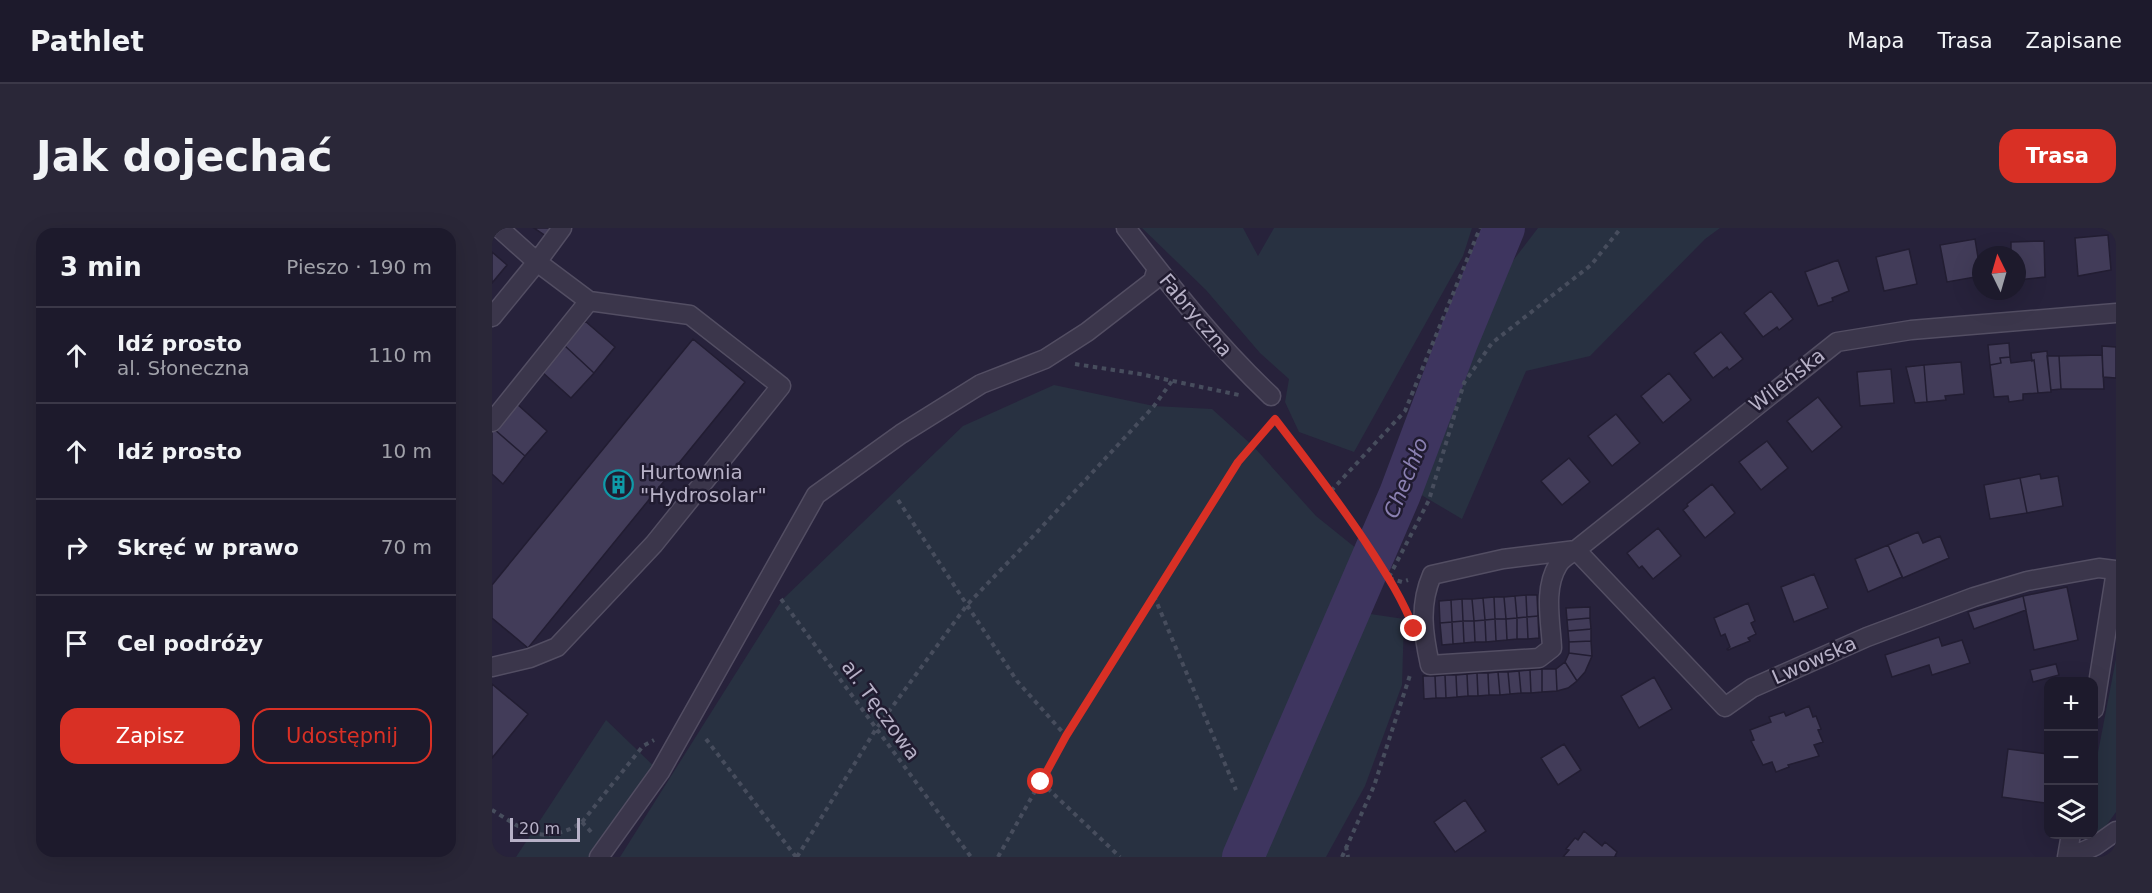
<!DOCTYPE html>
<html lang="pl">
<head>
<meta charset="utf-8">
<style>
  body { margin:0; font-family:"DejaVu Sans",sans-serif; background:#2a2738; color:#f1f3f6 }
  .controls { position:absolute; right:18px; bottom:18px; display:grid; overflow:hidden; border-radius:12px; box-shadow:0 6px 24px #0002 }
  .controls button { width:54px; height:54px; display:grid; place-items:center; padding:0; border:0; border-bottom:2px solid #3b3848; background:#1d1a2c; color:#f1f3f6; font:30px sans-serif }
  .compass { position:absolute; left:1480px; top:18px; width:54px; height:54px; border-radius:50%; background:#1d1a2c; box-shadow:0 6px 24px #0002; rotate:355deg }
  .scale { position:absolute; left:18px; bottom:15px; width:70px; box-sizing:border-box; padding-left:6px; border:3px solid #b7b1c7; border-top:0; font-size:16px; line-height:21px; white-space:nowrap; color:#b7b1c7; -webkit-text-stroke:4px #201b30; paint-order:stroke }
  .stop { position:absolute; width:18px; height:18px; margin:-14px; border:4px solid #d93025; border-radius:50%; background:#fff }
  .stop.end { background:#d93025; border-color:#fff; box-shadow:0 2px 6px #0008 }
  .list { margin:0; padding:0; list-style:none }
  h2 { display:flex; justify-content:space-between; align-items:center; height:78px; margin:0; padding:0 24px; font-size:26px }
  h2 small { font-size:20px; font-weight:400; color:#a0a1a9 }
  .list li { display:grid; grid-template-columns:39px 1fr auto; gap:18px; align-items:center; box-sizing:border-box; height:96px; padding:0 24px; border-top:2px solid #3b3848 }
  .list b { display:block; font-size:22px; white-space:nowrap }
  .list p { margin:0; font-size:20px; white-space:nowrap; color:#a0a1a9 }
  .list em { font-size:20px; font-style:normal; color:#a0a1a9 }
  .actions { display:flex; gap:12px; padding:18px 24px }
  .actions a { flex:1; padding:14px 0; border:2px solid #d93025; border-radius:18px; text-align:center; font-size:21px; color:#d93025 }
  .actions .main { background:#d93025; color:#fff }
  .icon { flex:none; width:33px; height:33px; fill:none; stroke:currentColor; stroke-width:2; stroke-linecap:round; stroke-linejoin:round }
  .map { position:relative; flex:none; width:1624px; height:629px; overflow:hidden; border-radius:18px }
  header { display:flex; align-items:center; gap:36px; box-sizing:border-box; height:84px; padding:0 30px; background:#1d1a2c; border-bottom:2px solid #3b3848 }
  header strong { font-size:28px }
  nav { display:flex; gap:33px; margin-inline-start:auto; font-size:21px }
  .intro { display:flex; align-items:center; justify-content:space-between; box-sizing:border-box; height:144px; padding:0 36px }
  h1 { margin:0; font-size:42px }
  .button { padding:15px 27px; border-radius:18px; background:#d93025; color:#fff; font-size:21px; font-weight:700 }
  main { display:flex; gap:36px; padding:0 36px }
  aside { flex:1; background:#1d1a2c; border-radius:18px; box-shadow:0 6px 24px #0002 }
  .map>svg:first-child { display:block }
</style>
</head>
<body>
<header>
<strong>Pathlet</strong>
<nav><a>Mapa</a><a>Trasa</a><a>Zapisane</a></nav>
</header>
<div class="intro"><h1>Jak dojechać</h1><a class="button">Trasa</a></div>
<main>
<aside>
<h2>3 min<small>Pieszo · 190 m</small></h2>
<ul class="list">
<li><svg class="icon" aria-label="ahead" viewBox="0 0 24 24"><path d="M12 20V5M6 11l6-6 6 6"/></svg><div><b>Idź prosto</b><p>al. Słoneczna</p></div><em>110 m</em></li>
<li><svg class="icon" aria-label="ahead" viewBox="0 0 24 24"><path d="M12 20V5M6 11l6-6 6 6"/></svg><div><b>Idź prosto</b></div><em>10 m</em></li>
<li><svg class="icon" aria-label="right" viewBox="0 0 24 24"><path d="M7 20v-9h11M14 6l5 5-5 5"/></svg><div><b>Skręć w prawo</b></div><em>70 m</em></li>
<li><svg class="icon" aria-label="arrive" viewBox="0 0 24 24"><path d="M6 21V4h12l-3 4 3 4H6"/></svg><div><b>Cel podróży</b></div></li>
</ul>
<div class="actions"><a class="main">Zapisz</a><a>Udostępnij</a></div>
</aside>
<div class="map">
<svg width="1624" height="629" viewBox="0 0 1624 629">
  <rect width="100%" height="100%" fill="#27223b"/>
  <path fill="#283141" d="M 650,0 L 751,0 L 766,28 L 782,0 L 980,0 L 971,28 L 862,224 L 807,204 L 793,174 L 797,151 L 768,125 L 714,62 Z
    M 1046,0 L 1228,0 L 1213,11 L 1098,128 L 1034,143 L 970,291 L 921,262 L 997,73 L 1010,47 Z
    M 562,157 L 662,178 L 720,181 L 761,218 L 824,288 L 875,329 L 737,629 L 128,629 L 290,372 L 471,198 Z
    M 865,384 L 912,391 L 910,457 L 873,558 L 834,629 L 764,629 Z
    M 1624,431 L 1624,584 L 1606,609 L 1601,607 L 1602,545 Z
    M 114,492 L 168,544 L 107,629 L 24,629 Z"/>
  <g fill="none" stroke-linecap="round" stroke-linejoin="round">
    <path stroke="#3e355f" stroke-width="7" d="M 955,105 L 965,114
      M 860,343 L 870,354"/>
    <path stroke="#3e355f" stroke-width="42" d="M 751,629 L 908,266 L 965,114 L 1012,0"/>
  </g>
  <path fill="#423c59" stroke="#221d32" stroke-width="1.5" d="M 42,0 L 60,0 L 54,8 Z
    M 1616,7 L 1619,42 L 1586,48 L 1583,10 Z
    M 1483,11 L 1489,48 L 1455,54 L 1448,17 Z
    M 1552,13 L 1553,49 L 1525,52 L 1525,27 L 1519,27 L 1519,14 Z
    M 1417,21 L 1425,56 L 1392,63 L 1384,29 Z
    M 0,24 L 15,37 L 0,55 Z
    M 1346,32 L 1357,63 L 1340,70 L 1341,73 L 1326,78 L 1313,44 Z
    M 1279,63 L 1301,91 L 1287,102 L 1285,99 L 1271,109 L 1252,85 Z
    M 93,93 L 123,119 L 102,145 L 72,117 Z
    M 1229,104 L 1251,131 L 1237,142 L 1235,139 L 1221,150 L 1202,125 Z
    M 201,111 L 253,154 L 36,420 L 0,390 L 0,357 Z
    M 1517,115 L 1518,129 L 1508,130 L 1509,135 L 1498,137 L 1496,117 Z
    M 72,117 L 102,145 L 79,170 L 49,143 Z
    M 1610,118 L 1624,119 L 1624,150 L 1611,149 Z
    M 1555,123 L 1559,164 L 1546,165 L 1542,132 L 1540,133 L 1539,125 Z
    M 1610,127 L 1612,161 L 1569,161 L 1567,128 Z
    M 1555,128 L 1567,128 L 1569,161 L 1559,162 Z
    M 1518,129 L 1519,135 L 1542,132 L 1546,165 L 1531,166 L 1531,172 L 1517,174 L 1516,168 L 1502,169 L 1498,137 L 1509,135 L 1508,130 Z
    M 1469,134 L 1472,166 L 1453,168 L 1454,172 L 1435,174 L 1432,137 Z
    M 1432,137 L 1435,174 L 1423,175 L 1414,139 Z
    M 1399,141 L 1402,175 L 1368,178 L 1365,144 Z
    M 1177,145 L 1199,172 L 1171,195 L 1149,168 Z
    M 1326,169 L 1350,199 L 1320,224 L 1295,193 Z
    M 25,176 L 55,203 L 33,228 L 2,201 Z
    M 1124,186 L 1148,215 L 1120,238 L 1096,208 Z
    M 2,201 L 33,228 L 11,256 L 0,246 L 0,203 Z
    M 1275,213 L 1296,240 L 1269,262 L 1247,234 Z
    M 1077,230 L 1098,254 L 1070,277 L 1049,253 Z
    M 1548,246 L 1549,251 L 1566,248 L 1571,278 L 1535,285 L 1528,250 Z
    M 1528,250 L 1535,285 L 1498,291 L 1492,257 Z
    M 1220,256 L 1243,285 L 1213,310 L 1191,282 L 1196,278 L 1195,276 Z
    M 1166,300 L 1189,328 L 1161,351 L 1150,338 L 1147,340 L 1135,325 Z
    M 1426,304 L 1431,315 L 1448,308 L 1457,330 L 1411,350 L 1396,317 Z
    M 1396,317 L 1410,349 L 1376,364 L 1363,331 Z
    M 1322,346 L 1336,380 L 1302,394 L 1289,359 Z
    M 1575,359 L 1586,412 L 1542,422 L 1531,368 Z
    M 1034,367 L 1045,367 L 1046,388 L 1035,389 Z
    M 1034,367 L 1035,389 L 1025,390 L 1023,368 Z
    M 1023,368 L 1025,390 L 1014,391 L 1012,369 Z
    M 1531,368 L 1534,382 L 1482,401 L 1476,384 Z
    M 1002,369 L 1012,369 L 1014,391 L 1003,391 Z
    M 1002,369 L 1003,391 L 993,392 L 991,370 Z
    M 991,370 L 993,392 L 982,393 L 980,371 Z
    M 970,371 L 980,371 L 982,393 L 971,393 Z
    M 970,371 L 971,393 L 960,394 L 959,372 Z
    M 959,372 L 960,394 L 948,395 L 947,373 Z
    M 1256,375 L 1263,393 L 1259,395 L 1264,406 L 1256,410 L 1258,413 L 1236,422 L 1235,421 L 1238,419 L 1233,406 L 1229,408 L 1222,390 Z
    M 1098,379 L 1098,390 L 1075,392 L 1074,380 Z
    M 1046,388 L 1047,410 L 1036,411 L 1035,389 Z
    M 1035,389 L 1036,411 L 1025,411 L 1025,390 Z
    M 1025,390 L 1025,411 L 1015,412 L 1014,391 Z
    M 1098,390 L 1099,401 L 1076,403 L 1075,392 Z
    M 1003,391 L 1014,391 L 1015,412 L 1004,413 Z
    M 1003,391 L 1004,413 L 994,414 L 993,392 Z
    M 993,392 L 994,414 L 983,414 L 982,393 Z
    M 971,393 L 972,415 L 961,416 L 960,394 Z
    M 971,393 L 982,393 L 983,414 L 972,415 Z
    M 960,394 L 961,416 L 950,417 L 948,395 Z
    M 1099,401 L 1099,413 L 1077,414 L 1076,403 Z
    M 1447,409 L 1450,418 L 1470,412 L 1478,435 L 1440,447 L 1437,437 L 1400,449 L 1393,427 Z
    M 1099,413 L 1100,428 L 1077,425 L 1077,414 Z
    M 1077,425 L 1100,428 L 1093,444 L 1085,453 L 1073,434 Z
    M 1073,434 L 1085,453 L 1076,460 L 1065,463 L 1064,441 Z
    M 1564,436 L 1567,447 L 1541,454 L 1538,442 Z
    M 1050,441 L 1050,464 L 1039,465 L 1038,442 Z
    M 1050,441 L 1064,441 L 1065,463 L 1050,464 Z
    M 1038,442 L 1039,465 L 1029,465 L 1027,443 Z
    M 1027,443 L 1029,465 L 1018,466 L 1016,444 Z
    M 1006,444 L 1008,467 L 997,467 L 996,445 Z
    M 1006,444 L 1016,444 L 1018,466 L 1008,467 Z
    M 985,445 L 986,468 L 976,468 L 975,446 Z
    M 985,445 L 996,445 L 997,467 L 986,468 Z
    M 975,446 L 976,468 L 965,469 L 964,447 Z
    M 953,447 L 954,470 L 944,470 L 943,448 Z
    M 953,447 L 964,447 L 965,469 L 954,470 Z
    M 931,448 L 943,448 L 944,470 L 932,471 Z
    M 1162,449 L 1180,481 L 1147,500 L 1129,468 Z
    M 0,456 L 36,486 L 0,530 Z
    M 1317,478 L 1321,489 L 1324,488 L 1329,501 L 1326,502 L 1331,514 L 1322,517 L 1327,528 L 1296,537 L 1297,539 L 1284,544 L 1280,534 L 1271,537 L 1259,513 L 1262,512 L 1258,502 L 1279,494 L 1277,489 L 1292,484 L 1294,488 Z
    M 1072,516 L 1089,542 L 1066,557 L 1049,530 Z
    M 1516,521 L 1556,526 L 1553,575 L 1510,569 Z
    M 973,572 L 994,603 L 963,624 L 942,594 Z
    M 1092,603 L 1110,618 L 1113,614 L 1125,624 L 1123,628 L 1124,629 L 1071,629 L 1077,622 L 1074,621 L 1083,610 L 1086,612 Z"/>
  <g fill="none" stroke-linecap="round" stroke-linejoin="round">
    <defs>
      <path id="minor" d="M 634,0 C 679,59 725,117 779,168
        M 0,89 L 45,34 L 70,0
        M 0,194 L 97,73
        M 1084,322 L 1011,331 L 940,347 C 927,377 931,405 938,437 L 1047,430 L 1060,420 C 1059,395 1051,361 1066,337 C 1069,331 1078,326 1084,322 L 1345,114 L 1419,102 L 1624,85
        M 1084,322 L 1233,479 L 1260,460 L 1375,409 L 1482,369 L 1535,353 L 1607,340 L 1624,342
        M 0,439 L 38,430 L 65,419 L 162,316 L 289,158 L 198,87 L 97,73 L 45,34 L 7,0
        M 1602,481 L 1624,343
        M 107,629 L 168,544 L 324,267 L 409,206 L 489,156 L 553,131 L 595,104 L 661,53 L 665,40
        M 1575,629 L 1579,606
        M 1578,629 L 1603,618 L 1624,603"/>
    </defs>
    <use href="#minor" stroke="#534e63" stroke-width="21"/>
    <path stroke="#474d5d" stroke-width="4" stroke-dasharray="4.5 4.5" stroke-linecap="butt" d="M 583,136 L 648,146 L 747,167
      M 781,189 L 839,263 L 911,374
      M 839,263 L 913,183 L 988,0
      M 406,272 L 525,453 L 574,508
      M 897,349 L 937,272 L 972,155 L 1000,115 L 1099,37 L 1129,0
      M 897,350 L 910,354 L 916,352
      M 662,368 L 744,562
      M 289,371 L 479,629
      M 214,511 L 304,629
      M 549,554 L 628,629
      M 0,582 C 12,589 32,604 46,606 C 60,609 80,602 90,594 L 151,518 L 162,512
      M 90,594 L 100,605
      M 854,618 L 856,629
      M 305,629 L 384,501 L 475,377 L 546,303 L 662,178 L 680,153
      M 506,629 L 574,508 L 746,234 L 783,191
      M 850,629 L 882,558 L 919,444"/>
    <use href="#minor" stroke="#3b364b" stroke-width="18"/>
  </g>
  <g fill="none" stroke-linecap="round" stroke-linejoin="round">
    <path stroke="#d93025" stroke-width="8" d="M 549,554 L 574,508 L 746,234 L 783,191 C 816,234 849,276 878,321 C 895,347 911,372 922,401"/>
  </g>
  <defs>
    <symbol id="building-ring" viewBox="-11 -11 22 22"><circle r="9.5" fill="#201b30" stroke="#0f9aa8" stroke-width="1.5"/><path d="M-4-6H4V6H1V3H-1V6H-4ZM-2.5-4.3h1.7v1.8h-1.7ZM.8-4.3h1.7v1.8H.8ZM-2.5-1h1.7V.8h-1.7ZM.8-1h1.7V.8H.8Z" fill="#0f9aa8"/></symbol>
  </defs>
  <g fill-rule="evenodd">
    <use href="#building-ring" x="110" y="240" width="33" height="33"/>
  </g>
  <g text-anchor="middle" stroke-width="5" stroke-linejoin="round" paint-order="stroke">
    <g font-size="20" fill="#b7b1c7" stroke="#201b30">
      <text transform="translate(704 87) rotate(50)" y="7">Fabryczna</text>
      <text transform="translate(1295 152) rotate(-38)" y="7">Wileńska</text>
      <text transform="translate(1322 432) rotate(-24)" y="7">Lwowska</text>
      <text transform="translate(389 482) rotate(54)" y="7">al. Tęczowa</text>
    </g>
    <g font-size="20" fill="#b7b1c7" stroke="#201b30" text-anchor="start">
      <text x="148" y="251">Hurtownia<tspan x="148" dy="23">"Hydrosolar"</tspan></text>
    </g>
    <g font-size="21" font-style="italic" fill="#8b81b2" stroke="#201b30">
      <text transform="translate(914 250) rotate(-68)" y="7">Chechło</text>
    </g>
  </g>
</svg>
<div class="controls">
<button>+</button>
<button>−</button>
<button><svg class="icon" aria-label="layers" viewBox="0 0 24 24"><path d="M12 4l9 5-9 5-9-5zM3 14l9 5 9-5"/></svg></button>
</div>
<svg class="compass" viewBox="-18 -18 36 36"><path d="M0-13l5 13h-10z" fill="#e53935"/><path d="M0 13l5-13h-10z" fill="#a0a1a9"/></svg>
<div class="scale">20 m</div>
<div class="stop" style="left:549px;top:554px"></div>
<div class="stop end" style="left:922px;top:401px"></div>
</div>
</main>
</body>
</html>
